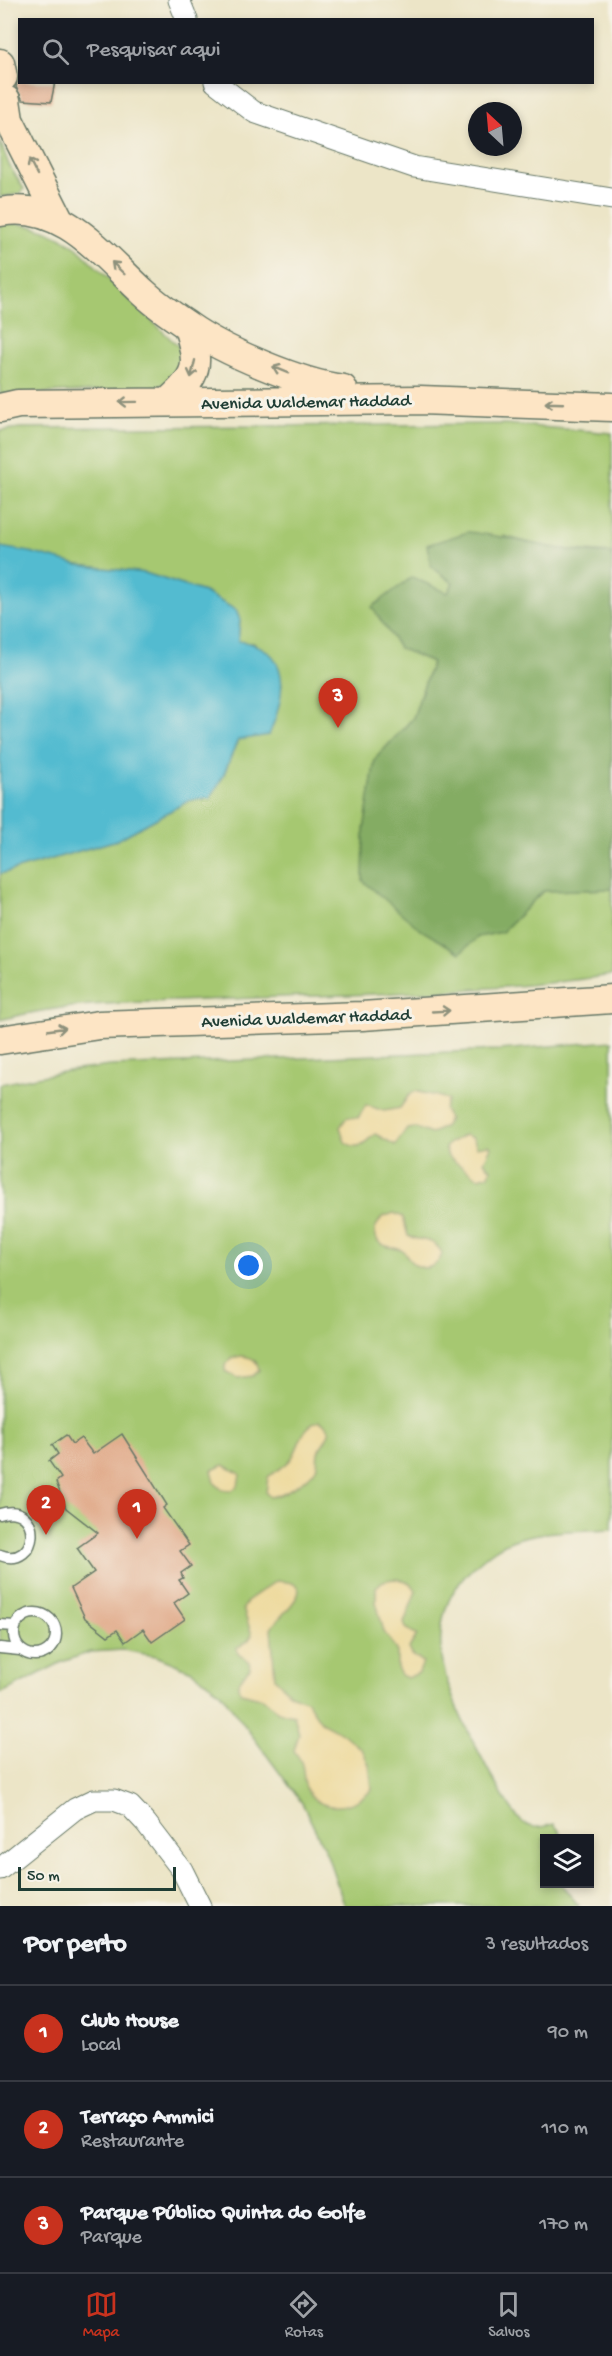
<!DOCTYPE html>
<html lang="pt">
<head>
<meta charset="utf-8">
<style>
  body { margin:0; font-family:"Gochi Hand",sans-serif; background:#242831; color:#f1f3f6 }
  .controls { position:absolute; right:18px; bottom:18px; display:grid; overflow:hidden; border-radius:0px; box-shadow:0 3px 9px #0003 }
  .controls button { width:54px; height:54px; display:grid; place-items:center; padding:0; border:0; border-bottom:2px solid #363941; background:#171b24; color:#f1f3f6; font:30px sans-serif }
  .compass { position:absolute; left:468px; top:102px; width:54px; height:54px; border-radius:50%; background:#171b24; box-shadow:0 3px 9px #0003; rotate:334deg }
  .scale { position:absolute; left:18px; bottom:15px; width:158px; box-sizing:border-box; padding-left:6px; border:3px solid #1f3d34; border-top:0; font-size:16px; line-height:21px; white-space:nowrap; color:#1f3d34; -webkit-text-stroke:4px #f7f3e8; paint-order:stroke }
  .you { position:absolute; left:249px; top:1266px; width:21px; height:21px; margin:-15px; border:4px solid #fff; border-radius:50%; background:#1a73e8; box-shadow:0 0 0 9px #1a73e833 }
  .badge { display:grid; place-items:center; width:39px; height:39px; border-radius:50%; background:#c8321e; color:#fff; font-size:20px; font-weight:700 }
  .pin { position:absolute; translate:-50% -50px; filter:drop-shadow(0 2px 3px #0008) }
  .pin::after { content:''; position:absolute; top:32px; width:21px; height:18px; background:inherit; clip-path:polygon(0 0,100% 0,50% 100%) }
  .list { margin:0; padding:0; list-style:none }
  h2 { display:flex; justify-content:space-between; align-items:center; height:78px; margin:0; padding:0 24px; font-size:26px }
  h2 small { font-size:20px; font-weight:400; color:#9ea1a6 }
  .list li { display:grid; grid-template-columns:39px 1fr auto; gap:18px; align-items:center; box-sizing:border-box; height:96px; padding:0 24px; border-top:2px solid #363941 }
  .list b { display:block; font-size:22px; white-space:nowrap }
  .list p { margin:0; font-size:20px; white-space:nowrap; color:#9ea1a6 }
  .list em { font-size:20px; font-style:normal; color:#9ea1a6 }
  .icon { flex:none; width:33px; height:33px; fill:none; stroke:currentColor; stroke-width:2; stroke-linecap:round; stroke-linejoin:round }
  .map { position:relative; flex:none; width:612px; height:1906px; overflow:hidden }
  .search { position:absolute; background:#171b24; box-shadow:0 3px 9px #0003; left:18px; right:18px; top:18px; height:66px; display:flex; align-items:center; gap:15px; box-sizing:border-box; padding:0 21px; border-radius:0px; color:#9ea1a6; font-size:22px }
  .sheet { height:366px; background:#171b24 }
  nav { display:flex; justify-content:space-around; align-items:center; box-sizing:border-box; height:84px; border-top:2px solid #363941; background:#171b24; font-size:16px; color:#9ea1a6 }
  nav a { display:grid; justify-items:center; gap:3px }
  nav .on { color:#c8321e }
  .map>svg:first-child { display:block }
</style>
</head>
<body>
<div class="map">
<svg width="612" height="1906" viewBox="0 0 612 1906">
  <rect width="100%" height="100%" fill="#f7f3e8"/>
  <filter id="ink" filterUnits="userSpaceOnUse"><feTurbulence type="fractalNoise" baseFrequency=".0167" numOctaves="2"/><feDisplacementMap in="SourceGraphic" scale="12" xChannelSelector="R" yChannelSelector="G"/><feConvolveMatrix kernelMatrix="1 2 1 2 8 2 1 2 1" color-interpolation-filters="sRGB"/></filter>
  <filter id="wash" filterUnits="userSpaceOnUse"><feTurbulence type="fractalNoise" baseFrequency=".008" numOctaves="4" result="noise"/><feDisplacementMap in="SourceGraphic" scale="24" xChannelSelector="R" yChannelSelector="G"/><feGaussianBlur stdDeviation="1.35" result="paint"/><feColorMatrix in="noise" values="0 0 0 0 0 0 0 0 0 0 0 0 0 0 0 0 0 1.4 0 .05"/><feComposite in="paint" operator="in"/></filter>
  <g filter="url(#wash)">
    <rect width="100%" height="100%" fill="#ece5c7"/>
    <path fill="#a6c871" stroke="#628252" stroke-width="1.5" d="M 0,141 L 9,165 L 24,189 L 19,194 L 0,197 Z
      M 0,223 C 30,223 53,230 77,248 L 179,347 C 184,373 171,384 148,390 L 0,394 Z
      M 505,424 L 612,433 L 612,553 L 548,548 L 504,536 L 431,566 L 453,583 L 448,593 L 399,648 L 432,662 L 413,718 L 375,759 L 364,831 L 478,937 L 502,932 L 543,891 L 612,889 L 612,975 C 478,995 339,994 203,1000 C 136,1003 66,1002 0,1020 L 0,874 L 117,840 L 190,800 L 210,798 C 226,776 227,763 238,740 L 254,736 L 279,701 L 282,684 L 254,643 L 238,642 L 240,620 L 236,610 L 204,592 L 145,573 L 78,565 L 0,547 L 0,431 L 20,428 Z
      M 612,1041 L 612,1529 C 581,1531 546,1530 517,1539 C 500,1544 487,1555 475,1566 C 421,1614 440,1678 469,1733 C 481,1756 503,1802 520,1820 C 530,1830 541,1828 554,1824 L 563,1836 L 544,1838 L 544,1884 L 561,1884 L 579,1906 L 345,1906 L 326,1852 L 302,1803 L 220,1692 L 192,1671 L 156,1656 L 123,1650 L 90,1652 L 62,1662 L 0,1694 L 0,1084 L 68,1071 L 111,1066 L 500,1050 Z"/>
    <path fill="#84ac63" stroke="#52744c" stroke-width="1.5" d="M 468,532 C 517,537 562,554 612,553 L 612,889 L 543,891 L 502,932 L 478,937 L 460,953 L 421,930 L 363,881 L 364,831 L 375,759 L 413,718 L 432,662 L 399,648 L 372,607 L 412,577 L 448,593 L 453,583 L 431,566 L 427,545 Z"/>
    <path fill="#eeda9e" stroke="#868c69" stroke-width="1.5" d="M 416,1091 C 426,1095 441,1095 448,1100 L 444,1109 L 449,1119 L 444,1127 L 431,1134 L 416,1128 L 407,1129 L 395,1145 L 375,1134 C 365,1142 359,1152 345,1142 L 340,1127 L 347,1117 L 358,1118 L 366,1105 L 384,1111 L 400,1108 L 409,1095 Z
      M 465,1135 L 473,1138 L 477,1147 L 489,1145 L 491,1147 L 484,1162 L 491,1169 L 489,1175 L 479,1178 L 448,1157 L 445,1148 L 449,1143 Z
      M 394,1213 L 403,1217 L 408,1236 C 421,1242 434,1237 442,1253 C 440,1265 427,1272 415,1265 C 410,1263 408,1255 403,1251 C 388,1244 375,1250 375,1228 L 382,1217 Z
      M 241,1356 C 251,1357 257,1359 259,1370 L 253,1376 L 237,1378 L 225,1371 L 225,1365 L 232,1358 Z
      M 319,1421 C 338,1429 326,1438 319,1450 C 316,1455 319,1462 316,1468 C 311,1478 281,1497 270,1497 L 266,1493 L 268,1477 C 275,1471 285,1467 291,1459 C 301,1445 300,1427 319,1421 Z
      M 224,1465 L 240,1474 L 238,1486 L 231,1491 L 222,1490 L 215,1483 L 212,1470 Z
      M 393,1579 C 403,1579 412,1581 416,1591 L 404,1623 L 406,1628 L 417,1635 L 409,1648 L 412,1655 L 423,1662 L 419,1673 L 407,1678 L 401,1675 L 397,1668 L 397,1650 L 384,1632 L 376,1602 L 376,1587 L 383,1581 Z
      M 276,1581 C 325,1582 281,1613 271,1628 L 275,1678 L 290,1694 L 306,1700 L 321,1722 L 342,1733 L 363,1751 L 369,1765 L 372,1789 C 357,1808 320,1815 307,1790 C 302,1781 305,1771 301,1762 C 300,1758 296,1755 294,1750 L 299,1734 L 294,1715 L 278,1712 L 264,1699 L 241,1693 L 238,1688 L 238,1682 L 250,1668 L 250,1662 L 238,1654 L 237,1648 L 248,1641 L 252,1635 L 243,1609 L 247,1601 Z"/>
    <path fill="#53bbd0" stroke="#397c82" stroke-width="1.5" d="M 0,547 L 30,552 L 78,565 L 145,573 L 204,592 L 236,610 L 240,620 L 238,641 C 294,647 286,695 269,735 L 238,740 C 227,763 226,776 210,798 L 190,800 L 117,840 L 0,874 Z"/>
    <g id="blocks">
      <path fill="#dfa684" d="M 19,76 L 20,82 L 55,82 L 51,102 L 23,100 L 16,87 Z
        M 122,1434 L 167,1505 L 163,1508 L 189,1545 L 180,1551 L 191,1566 L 181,1573 L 183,1578 L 179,1580 L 188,1593 L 174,1603 L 185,1619 L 152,1642 L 143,1629 L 125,1642 L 117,1630 L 108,1636 L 85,1618 L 71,1588 L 94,1572 L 77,1548 L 98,1533 L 66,1508 L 56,1482 L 61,1478 L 49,1461 L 58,1454 L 52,1445 L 66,1435 L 72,1444 L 81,1438 L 93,1454 Z"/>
    </g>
  </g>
  <g filter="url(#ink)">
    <use href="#blocks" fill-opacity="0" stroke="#677867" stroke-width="1.5"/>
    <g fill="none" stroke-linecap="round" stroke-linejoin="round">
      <defs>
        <path id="lane" d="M 0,1514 C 44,1501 40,1570 0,1555
          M14 1634a21 21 0 1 1 42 0a21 21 0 1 1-42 0Z
          M 0,1625 L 15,1626
          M 0,1648 L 20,1650"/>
        <path id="street" d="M 179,0 L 187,20
          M 215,82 L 254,112 L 414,167 L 612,199
          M 0,1869 L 75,1809 L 94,1800 L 114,1800 L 130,1806 L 146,1823 L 182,1870 L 200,1906"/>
        <path id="secondary" d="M 0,63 L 3,77
          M 6,100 L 9,120 L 59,219
          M 0,212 C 63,200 103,256 144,293 C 157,305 173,316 188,326 C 223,351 301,384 343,389
          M 168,402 C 199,375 200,365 188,327
          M 0,408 L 18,404 L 420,400 L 612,407
          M 0,1040 L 99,1025 L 362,1016 L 612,999"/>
      </defs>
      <use href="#lane" stroke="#677867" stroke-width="13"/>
      <use href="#street" stroke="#677867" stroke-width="23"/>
      <use href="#secondary" stroke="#677867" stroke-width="31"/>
      <use href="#lane" stroke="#fff" stroke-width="10"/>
      <use href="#street" stroke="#fff" stroke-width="21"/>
      <use href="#secondary" stroke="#fde5c5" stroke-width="28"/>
    </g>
    <defs><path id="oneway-shaft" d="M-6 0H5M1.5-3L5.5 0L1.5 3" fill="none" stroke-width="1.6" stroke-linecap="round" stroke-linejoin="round" transform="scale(1.5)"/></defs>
    <g stroke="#8e917c">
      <use href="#oneway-shaft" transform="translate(33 167) rotate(-117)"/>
      <use href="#oneway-shaft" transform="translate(118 268) rotate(-136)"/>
      <use href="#oneway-shaft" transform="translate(193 369) rotate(103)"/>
      <use href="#oneway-shaft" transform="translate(281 370) rotate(-158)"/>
      <use href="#oneway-shaft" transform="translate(128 402) rotate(179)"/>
      <use href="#oneway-shaft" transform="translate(554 403) rotate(-178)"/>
      <use href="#oneway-shaft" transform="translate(441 1011) rotate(-3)"/>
      <use href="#oneway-shaft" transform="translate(57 1029) rotate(-8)"/>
    </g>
  </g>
  <g text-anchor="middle" stroke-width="6" stroke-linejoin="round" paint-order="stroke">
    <g font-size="18" fill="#1f3d34" stroke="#f7f3e8">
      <text transform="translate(306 401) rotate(-1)" y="6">Avenida Waldemar Haddad</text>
      <text transform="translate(306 1017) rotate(-2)" y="6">Avenida Waldemar Haddad</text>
    </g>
  </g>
</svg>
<div class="controls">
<button><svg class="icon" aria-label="layers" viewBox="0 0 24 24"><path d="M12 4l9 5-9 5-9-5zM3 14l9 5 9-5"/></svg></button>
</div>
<svg class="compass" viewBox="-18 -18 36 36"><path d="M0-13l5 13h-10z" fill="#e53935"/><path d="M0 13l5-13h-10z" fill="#9ea1a6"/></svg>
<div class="scale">50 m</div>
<div class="you"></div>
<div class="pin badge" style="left:137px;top:1539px">1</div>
<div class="pin badge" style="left:46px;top:1535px">2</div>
<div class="pin badge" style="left:338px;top:728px">3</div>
<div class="search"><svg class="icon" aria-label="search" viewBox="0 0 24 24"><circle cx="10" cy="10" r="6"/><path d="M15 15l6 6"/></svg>Pesquisar aqui</div>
</div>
<section class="sheet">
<h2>Por perto<small>3 resultados</small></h2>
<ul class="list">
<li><span class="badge">1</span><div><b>Club House</b><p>Local</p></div><em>90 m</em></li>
<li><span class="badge">2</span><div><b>Terraço Ammici</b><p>Restaurante</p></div><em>110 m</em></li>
<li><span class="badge">3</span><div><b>Parque Público Quinta do Golfe</b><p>Parque</p></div><em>170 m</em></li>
</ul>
</section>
<nav>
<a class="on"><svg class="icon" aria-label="map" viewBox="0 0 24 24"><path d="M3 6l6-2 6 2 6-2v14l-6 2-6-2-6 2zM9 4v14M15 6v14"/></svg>Mapa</a>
<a><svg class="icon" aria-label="directions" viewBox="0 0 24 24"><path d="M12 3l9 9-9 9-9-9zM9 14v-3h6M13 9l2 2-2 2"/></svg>Rotas</a>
<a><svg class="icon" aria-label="saved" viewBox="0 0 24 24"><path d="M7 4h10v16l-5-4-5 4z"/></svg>Salvos</a>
</nav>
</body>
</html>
